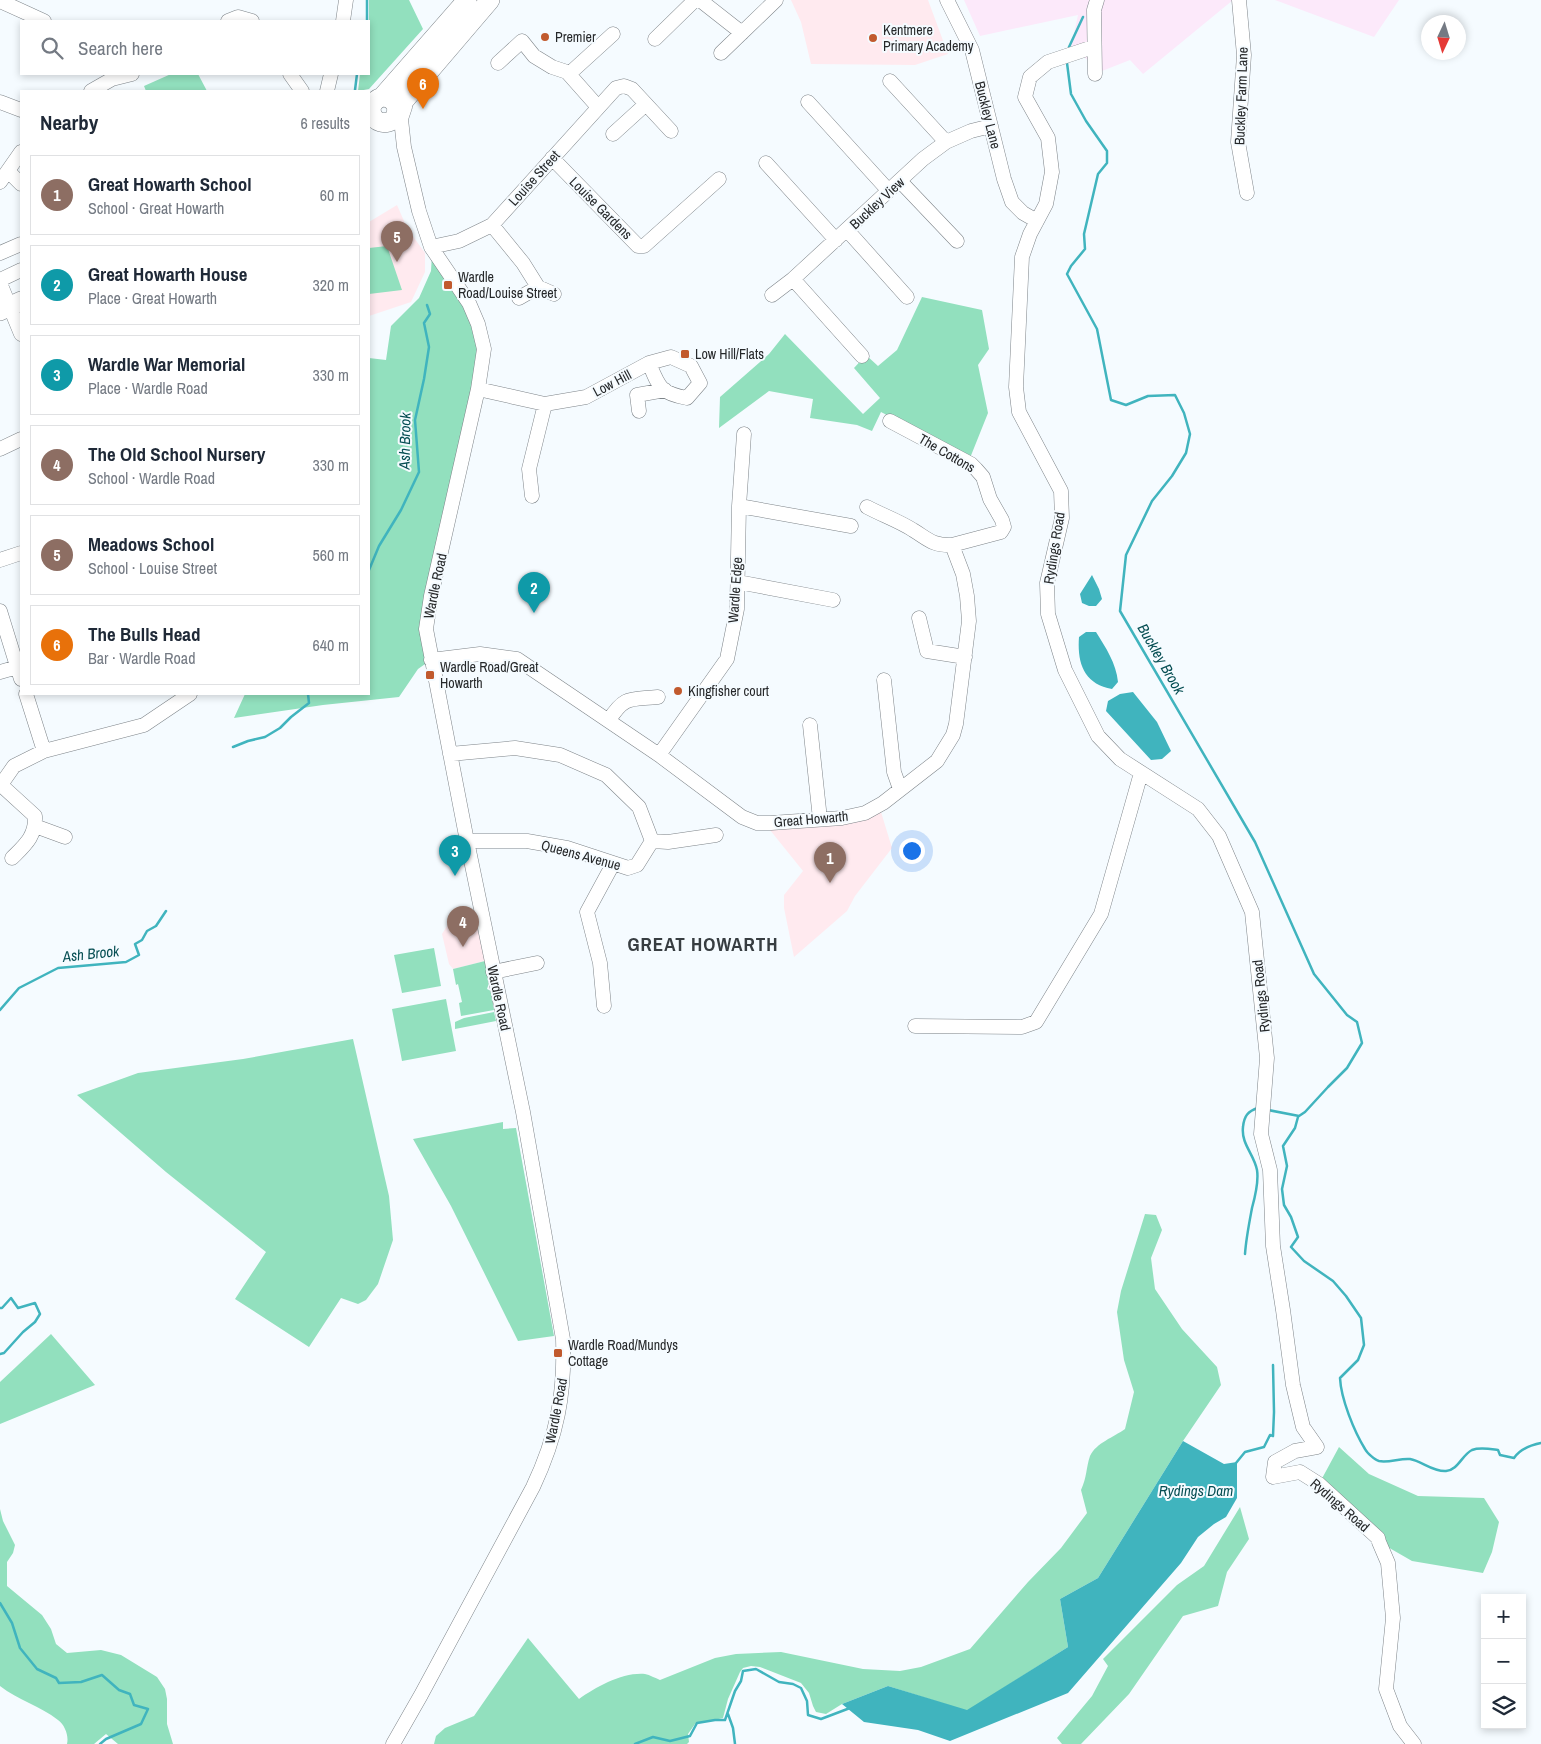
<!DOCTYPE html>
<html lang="en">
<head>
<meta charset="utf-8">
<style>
  body { margin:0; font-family:"Archivo Narrow",sans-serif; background:#f2f2f3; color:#1f2937 }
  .controls { position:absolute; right:15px; bottom:15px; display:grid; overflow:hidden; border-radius:0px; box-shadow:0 2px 8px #0003 }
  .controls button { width:45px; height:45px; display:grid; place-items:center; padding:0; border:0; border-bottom:1px solid #e0e1e3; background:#fff; color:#1f2937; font:25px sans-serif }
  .compass { position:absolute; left:1421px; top:15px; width:45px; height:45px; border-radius:50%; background:#fff; box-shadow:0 2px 8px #0003; rotate:184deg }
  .you { position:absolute; left:911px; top:850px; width:18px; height:18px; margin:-12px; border:4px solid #fff; border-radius:50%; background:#1a73e8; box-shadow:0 0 0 8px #1a73e833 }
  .badge { display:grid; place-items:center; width:32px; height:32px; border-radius:50%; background:#c15a2e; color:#fff; font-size:16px; font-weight:700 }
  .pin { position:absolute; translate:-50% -41px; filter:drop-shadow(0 1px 2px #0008) }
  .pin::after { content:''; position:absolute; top:26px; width:18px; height:15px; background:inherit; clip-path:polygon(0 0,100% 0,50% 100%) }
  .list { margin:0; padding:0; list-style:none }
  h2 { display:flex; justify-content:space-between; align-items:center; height:65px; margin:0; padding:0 20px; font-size:21px }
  h2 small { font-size:16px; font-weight:400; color:#747a83 }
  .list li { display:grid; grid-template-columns:32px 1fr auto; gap:15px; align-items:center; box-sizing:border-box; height:80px; margin:0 10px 10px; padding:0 10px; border:1px solid #e0e1e3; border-radius:0px }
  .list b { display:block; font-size:19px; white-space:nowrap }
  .list p { margin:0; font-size:16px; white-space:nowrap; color:#747a83 }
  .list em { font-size:16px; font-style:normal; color:#747a83 }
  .icon { flex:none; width:28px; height:28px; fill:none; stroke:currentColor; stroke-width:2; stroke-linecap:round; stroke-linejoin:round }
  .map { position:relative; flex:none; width:1541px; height:1744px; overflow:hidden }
  .search { position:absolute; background:#fff; box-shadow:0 2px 8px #0003; left:20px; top:20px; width:350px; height:55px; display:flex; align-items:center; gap:12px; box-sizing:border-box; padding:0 18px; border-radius:0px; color:#747a83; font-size:19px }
  .panel { position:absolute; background:#fff; box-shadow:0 2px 8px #0003; left:20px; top:90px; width:350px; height:605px; border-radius:0px }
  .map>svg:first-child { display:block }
</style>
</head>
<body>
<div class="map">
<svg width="1541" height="1744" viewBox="0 0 1541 1744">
  <rect width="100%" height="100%" fill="#f5fbff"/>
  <path fill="#fce9fa" d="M 964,0 L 1233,0 L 1143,74 L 1130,60 L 1102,71 L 1071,47 L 1078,15 L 980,36 Z
    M 1275,0 L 1399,0 L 1374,37 Z"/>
  <path fill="#ffeaef" d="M 791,0 L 928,0 L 948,54 L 915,65 L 811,64 L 801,22 Z
    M 397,205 L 407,228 L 425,253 L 425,272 L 411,302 L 369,316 L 369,222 Z
    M 881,812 L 892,848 L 855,896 L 847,911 L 794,957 L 784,908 L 784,895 L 803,871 L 770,830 L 857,820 Z
    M 475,913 L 485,961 L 453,969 L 449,964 L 442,934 L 452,918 Z"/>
  <path fill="#92e0be" d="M 369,0 L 409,0 L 423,29 L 369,89 L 358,91 L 360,74 L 369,74 Z
    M 171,74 L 198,74 L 207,91 L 146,91 L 144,86 Z
    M 387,246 L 402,290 L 369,294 L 369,248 Z
    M 432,254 L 467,305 L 481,349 L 426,595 L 428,662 L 418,669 L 399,697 L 323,705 L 234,718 L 245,694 L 369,694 L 369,358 L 386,360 L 391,326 L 419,298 L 431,271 Z
    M 922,297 L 982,310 L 989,349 L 978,365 L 988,413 L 970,458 L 881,412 L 872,431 L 857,425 L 810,418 L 813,399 L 769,391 L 719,428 L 720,397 L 769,354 L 785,334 L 863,414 L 880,398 L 854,368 L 866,355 L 878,366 L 897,350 Z
    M 434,948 L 441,986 L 402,993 L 394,955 Z
    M 485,961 L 489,983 L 487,989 L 491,991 L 494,1010 L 461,1016 L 459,1003 L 462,1002 L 458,984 L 456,985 L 453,969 Z
    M 446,999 L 456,1051 L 402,1061 L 392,1009 Z
    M 494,1012 L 496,1021 L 455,1029 L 455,1022 L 464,1018 Z
    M 353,1039 L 389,1196 L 393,1240 L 378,1284 L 366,1300 L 358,1304 L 341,1298 L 309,1347 L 235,1299 L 266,1252 L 166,1172 L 77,1095 L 138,1073 L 243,1059 Z
    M 503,1122 L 503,1129 L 516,1128 L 554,1336 L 518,1341 L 451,1206 L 413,1139 Z
    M 1145,1214 L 1156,1215 L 1162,1230 L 1151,1258 L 1155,1289 L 1182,1329 L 1217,1367 L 1221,1385 L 1183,1441 L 1098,1578 L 1060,1599 L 1068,1647 L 967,1711 L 888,1686 L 842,1704 L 826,1714 L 816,1712 L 813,1706 L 809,1693 L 801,1683 L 760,1667 L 751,1666 L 743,1668 L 740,1672 L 728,1699 L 723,1718 L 695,1724 L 688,1734 L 689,1742 L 687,1744 L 434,1744 L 436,1736 L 445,1728 L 474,1716 L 528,1638 L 579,1699 C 596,1687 623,1672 645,1674 C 650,1675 655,1678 660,1680 L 715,1658 L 736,1654 L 781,1652 L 863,1669 L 900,1671 L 921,1667 L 970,1649 L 1028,1582 L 1061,1548 L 1087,1513 L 1081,1490 C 1087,1477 1086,1468 1090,1456 C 1096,1443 1114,1437 1125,1429 L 1134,1392 L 1124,1360 L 1117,1312 L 1121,1291 Z
    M 51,1334 L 95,1385 L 0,1424 L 0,1382 Z
    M 1339,1447 L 1369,1474 L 1418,1496 L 1484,1498 L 1499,1522 L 1492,1552 L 1483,1573 L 1412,1561 L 1379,1542 L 1319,1484 Z
    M 1240,1507 L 1249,1539 L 1227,1572 L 1218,1606 L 1183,1616 L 1129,1694 L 1081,1744 L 1062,1744 L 1057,1738 L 1092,1696 L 1108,1666 L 1103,1659 L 1177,1585 L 1204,1566 Z
    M 0,1509 L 3,1521 L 15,1545 L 13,1553 L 7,1562 L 7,1586 L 42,1615 L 51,1629 L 56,1644 L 67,1653 L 101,1650 L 121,1655 L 157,1677 L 165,1689 L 167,1699 L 167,1724 L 173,1744 L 118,1744 L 106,1734 L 94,1744 L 67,1744 C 69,1736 65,1725 58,1720 C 40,1706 18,1700 0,1686 Z"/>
  <path fill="#40b4be" d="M 1092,575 L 1099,589 L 1102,599 L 1096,606 L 1089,606 L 1082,603 L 1080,594 Z
    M 1086,632 L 1096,632 C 1106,648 1116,663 1118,682 L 1112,689 C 1084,684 1077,663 1079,637 Z
    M 1133,692 L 1157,722 L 1171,751 L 1162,759 L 1151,760 L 1106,711 L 1108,701 L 1120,694 Z
    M 1183,1441 L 1224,1464 L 1237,1462 L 1237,1498 L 1226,1517 L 1214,1524 L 1198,1537 L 1181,1563 L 1068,1693 L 950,1741 L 918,1730 L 864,1722 L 842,1704 L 888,1686 L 967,1710 L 1068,1647 L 1060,1599 L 1098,1578 Z"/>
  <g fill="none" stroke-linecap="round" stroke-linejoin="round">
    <path stroke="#40b4be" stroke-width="2.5" d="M 367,0 L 367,21
      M 1069,47 L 1083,17
      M 1067,63 L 1071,94 L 1086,121 L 1107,151 L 1107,163 L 1098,174 L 1084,234 L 1085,249 L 1071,266 L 1067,274 L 1097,329 L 1111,400 L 1126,405 L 1148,396 L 1175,395 L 1184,413 L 1190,434 L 1186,453 L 1172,476 L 1152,501 L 1126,555 L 1120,611 L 1255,842 L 1314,974 L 1347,1015 L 1357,1022 L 1362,1043 L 1347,1068 L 1328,1087 L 1305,1112 L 1299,1116 L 1268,1110
      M 355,90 L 357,74
      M 369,570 L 379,546 L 401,510 L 419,472 L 415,420 L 424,379 L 429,347 L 424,323 L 430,314 L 427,305
      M 233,747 L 248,741 L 265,737 L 280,728 L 291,717 L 309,703 L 308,694
      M 0,1010 L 19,988 L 58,968 L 126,962 L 139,955 L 135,944 L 142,940 L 147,931 L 156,926 L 166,911
      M 1298,1117 L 1295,1128 L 1283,1146 L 1287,1166 L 1282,1189 L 1284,1205 L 1291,1217 L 1298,1237 L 1291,1247 L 1304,1261 L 1333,1281 L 1346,1296 L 1361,1318 L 1364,1345 L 1358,1360 L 1340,1378 C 1341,1399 1354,1431 1365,1449 C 1367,1453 1375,1460 1379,1461 C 1389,1463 1400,1458 1410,1459 C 1422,1461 1433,1472 1446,1471 C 1458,1470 1462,1455 1472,1450 C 1480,1447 1490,1449 1498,1450 L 1500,1455 L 1514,1458 C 1520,1449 1531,1445 1541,1443
      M 1245,1254 C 1246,1239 1249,1224 1252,1208 C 1255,1197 1259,1182 1257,1170 C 1254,1154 1241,1144 1243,1127 C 1244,1116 1248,1111 1258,1108
      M 0,1308 L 2,1308 L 11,1298 L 18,1308 L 35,1303 L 40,1314 L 35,1322 L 23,1332 L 4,1353 L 0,1354
      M 1236,1463 L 1245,1452 L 1264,1447 L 1270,1435 L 1273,1436 L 1274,1412 L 1273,1365
      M 0,1603 L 12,1623 L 20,1648 L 37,1669 L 56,1678 L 59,1683 L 81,1682 L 102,1675 L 119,1690 L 130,1694 L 134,1705 L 148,1709 L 141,1724 L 106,1739 L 100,1744
      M 728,1714 L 733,1728 L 735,1744
      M 635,1744 L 653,1737 L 670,1741 L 690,1736 L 697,1723 L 715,1720 L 725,1720 L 735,1691 L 741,1681 L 743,1671 L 756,1669 L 779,1682 L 793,1684 L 801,1688 L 807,1701 L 808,1715 L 821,1719 L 850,1708"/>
    <defs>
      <path id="minor" d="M 700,0 L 742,33
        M 947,0 L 972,50 L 1004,179 L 1012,202 L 1023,213 L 1037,221
        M 1239,0 L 1244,55 L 1238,142 L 1247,193
        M 0,1 L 44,21
        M 228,21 L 238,17 L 252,21
        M 343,21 L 346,0
        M 655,39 L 695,0
        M 1093,47 L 1048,62 L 1030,77 L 1025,97 L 1048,138 L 1052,172 L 1046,204 L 1030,234 L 1022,257 L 1016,387 L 1019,412 L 1061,491 L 1062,518 L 1047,583 L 1048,614 L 1065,670 L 1098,736 L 1120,759 L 1198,809 L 1219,836 L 1252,912 L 1267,1058 L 1261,1134 L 1270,1170 L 1273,1246 L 1283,1310 L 1293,1385 L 1303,1427 L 1317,1447 L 1295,1451 L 1275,1462 L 1273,1477 L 1300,1472 L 1319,1484 L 1378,1538 L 1379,1542 L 1388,1563 L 1393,1618 L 1386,1689 L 1400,1726 L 1414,1744
        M 721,53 L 776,0
        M 498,63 L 522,41 L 534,56 L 552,67 L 567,72 L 598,107
        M 290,74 L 302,91
        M 569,74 L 613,34
        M 1095,74 L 1094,10 L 1097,0
        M 890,81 L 946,142
        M 91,91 L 112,79 L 132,74
        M 327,91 L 331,74
        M 0,102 L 21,110
        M 808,102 L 888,190
        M 613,134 L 646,104
        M 552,158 L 638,246 L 644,246 L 719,179
        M 766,163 L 836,240
        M 8,171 L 21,184
        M 900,181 L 957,241
        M 0,182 L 21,152
        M 492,225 L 523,263 L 538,287
        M 847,230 L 907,297
        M 431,247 L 459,241 L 492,225 L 616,88 L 624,86 L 632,89 L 671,131
        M 0,253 L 21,244
        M 793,279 L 862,356
        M 0,280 L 21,270
        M 0,283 L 21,334
        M 772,295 L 793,279 L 923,159 L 946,142 L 971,131 L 991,126
        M 519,298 L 538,287 L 554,294
        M 478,389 L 545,404 L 586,397 L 649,363 L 671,357 L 691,366 L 700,383 L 687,398 C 660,393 659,387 649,363
        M 639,411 L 637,395 L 665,390
        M 890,421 L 971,464 L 976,469 L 983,477 L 990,499 L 1002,520 L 1004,527 L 1001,532 L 952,545
        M 0,449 L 21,439
        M 532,496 L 529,469 L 545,404
        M 739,506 L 851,526
        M 0,560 L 21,553
        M 738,582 L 833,600
        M 0,611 L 21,679
        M 919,618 L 927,651 L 965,657
        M 431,660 L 480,654 L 517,659 L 659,755 L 742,817 L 757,823 L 771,823 L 842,818 L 865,813 L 883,803 L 937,761 L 953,735 L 956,724 L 969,621 L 967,596 L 963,574 L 952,545 C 933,546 928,539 913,530 C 899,521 882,515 867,507
        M 0,672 L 21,666
        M 884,680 L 894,772 L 900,789
        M 26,694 L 44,751
        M 609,720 C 625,695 630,700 658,697
        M 810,725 L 820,819
        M 450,754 L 515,748 L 560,755 L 606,775 L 639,807 L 652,841
        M 659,755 L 727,659 L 737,609 L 739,506 L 744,434
        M 1,785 L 35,816 C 36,836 25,845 12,858
        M 0,786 L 14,766 L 44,751 L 144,725 L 190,694
        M 35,826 L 65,837
        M 467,841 L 527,841 L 567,848 L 628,868 L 637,865 L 652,841
        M 652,841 L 668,842 L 716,835
        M 493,972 L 537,963
        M 604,1006 L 600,963 L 587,912 L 613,864
        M 915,1026 L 1022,1027 L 1036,1022 L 1101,914 L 1141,773
        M 393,1744 L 421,1695 L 533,1487 C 557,1436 565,1395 563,1339 L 523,1112 L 467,841 L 426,629 L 431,596 L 478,389 L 484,349 L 478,324 L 469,303 L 431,247 L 419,211 L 404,147 L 401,119 L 405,107"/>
      <path id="highway" d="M 382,97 C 395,97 401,109 393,120 C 374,131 361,104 382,97 L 467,0
        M 397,109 L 490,0
        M 0,311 L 21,301"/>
    </defs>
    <use href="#minor" stroke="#7e8489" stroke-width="15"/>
    <use href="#highway" stroke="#7e8489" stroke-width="20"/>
    <use href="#minor" stroke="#fff" stroke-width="14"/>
    <use href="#highway" stroke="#fff" stroke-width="19"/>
  </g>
  <g fill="#c15a2e" stroke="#f5fbff" stroke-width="2">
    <circle cx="545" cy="37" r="5"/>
    <circle cx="873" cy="38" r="5"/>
    <rect x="443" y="280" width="10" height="10" rx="2.5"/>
    <rect x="680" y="349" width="10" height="10" rx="2.5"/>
    <rect x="425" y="670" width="10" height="10" rx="2.5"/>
    <circle cx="678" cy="691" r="5"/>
    <rect x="553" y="1348" width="10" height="10" rx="2.5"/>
  </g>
  <g text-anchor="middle" stroke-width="4" stroke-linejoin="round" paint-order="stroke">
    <g font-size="14" fill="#26282a" stroke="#f5fbff" text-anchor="start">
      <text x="883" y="35">Kentmere<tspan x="883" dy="16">Primary Academy</tspan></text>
      <text x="555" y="42">Premier</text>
      <text x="458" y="282">Wardle<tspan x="458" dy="16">Road/Louise Street</tspan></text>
      <text x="695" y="359">Low Hill/Flats</text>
      <text x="440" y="672">Wardle Road/Great<tspan x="440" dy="16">Howarth</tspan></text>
      <text x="688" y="696">Kingfisher court</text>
      <text x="568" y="1350">Wardle Road/Mundys<tspan x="568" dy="16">Cottage</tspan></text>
    </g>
    <g font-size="14" fill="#26282a" stroke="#f5fbff">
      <text transform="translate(1241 96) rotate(-88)" y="5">Buckley Farm Lane</text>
      <text transform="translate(988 115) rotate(76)" y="5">Buckley Lane</text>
      <text transform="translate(534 178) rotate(-48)" y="5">Louise Street</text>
      <text transform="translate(877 203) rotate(-43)" y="5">Buckley View</text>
      <text transform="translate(601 208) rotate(45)" y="5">Louise Gardens</text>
      <text transform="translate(612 383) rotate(-28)" y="5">Low Hill</text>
      <text transform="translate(947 453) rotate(30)" y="5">The Cottons</text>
      <text transform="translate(1054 548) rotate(-81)" y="5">Rydings Road</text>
      <text transform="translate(435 586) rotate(-78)" y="5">Wardle Road</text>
      <text transform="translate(735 590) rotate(-86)" y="5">Wardle Edge</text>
      <text transform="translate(811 819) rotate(-5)" y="5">Great Howarth</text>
      <text transform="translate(581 855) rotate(15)" y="5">Queens Avenue</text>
      <text transform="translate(1261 996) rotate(-96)" y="5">Rydings Road</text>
      <text transform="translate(499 998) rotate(78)" y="5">Wardle Road</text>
      <text transform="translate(556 1411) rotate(-79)" y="5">Wardle Road</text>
      <text transform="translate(1340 1505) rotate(41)" y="5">Rydings Road</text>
    </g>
    <g font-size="15" font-style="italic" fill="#064e53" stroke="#f5fbff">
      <text transform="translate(405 441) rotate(-89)" y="5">Ash Brook</text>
      <text transform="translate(1161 659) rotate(60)" y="5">Buckley Brook</text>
      <text transform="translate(91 954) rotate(-6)" y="5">Ash Brook</text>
      <text x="1196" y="1496">Rydings Dam</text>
    </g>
    <g font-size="19" font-weight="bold" letter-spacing="1" fill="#373d41" stroke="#f5fbff">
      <text x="703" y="951">GREAT HOWARTH</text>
    </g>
  </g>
</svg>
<div class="controls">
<button>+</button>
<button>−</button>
<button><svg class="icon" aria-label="layers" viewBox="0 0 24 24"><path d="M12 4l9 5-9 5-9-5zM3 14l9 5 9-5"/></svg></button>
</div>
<svg class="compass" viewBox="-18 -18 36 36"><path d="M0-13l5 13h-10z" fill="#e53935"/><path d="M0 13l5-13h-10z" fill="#747a83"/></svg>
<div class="you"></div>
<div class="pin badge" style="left:830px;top:883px;background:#8d6e63">1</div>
<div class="pin badge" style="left:534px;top:613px;background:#0f9aa8">2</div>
<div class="pin badge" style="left:455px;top:876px;background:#0f9aa8">3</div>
<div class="pin badge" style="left:463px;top:947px;background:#8d6e63">4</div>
<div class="pin badge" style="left:397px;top:262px;background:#8d6e63">5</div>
<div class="pin badge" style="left:423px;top:109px;background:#e8710a">6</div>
<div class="search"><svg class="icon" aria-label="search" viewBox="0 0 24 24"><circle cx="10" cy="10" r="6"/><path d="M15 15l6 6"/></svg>Search here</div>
<section class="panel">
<h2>Nearby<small>6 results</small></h2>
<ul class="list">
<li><span class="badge" style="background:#8d6e63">1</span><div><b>Great Howarth School</b><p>School · Great Howarth</p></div><em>60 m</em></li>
<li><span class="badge" style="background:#0f9aa8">2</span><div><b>Great Howarth House</b><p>Place · Great Howarth</p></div><em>320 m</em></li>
<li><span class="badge" style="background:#0f9aa8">3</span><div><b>Wardle War Memorial</b><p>Place · Wardle Road</p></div><em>330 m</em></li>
<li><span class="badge" style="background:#8d6e63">4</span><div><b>The Old School Nursery</b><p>School · Wardle Road</p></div><em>330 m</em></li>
<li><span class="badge" style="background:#8d6e63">5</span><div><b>Meadows School</b><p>School · Louise Street</p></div><em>560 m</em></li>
<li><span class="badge" style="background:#e8710a">6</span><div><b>The Bulls Head</b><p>Bar · Wardle Road</p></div><em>640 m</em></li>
</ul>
</section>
</div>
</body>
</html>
